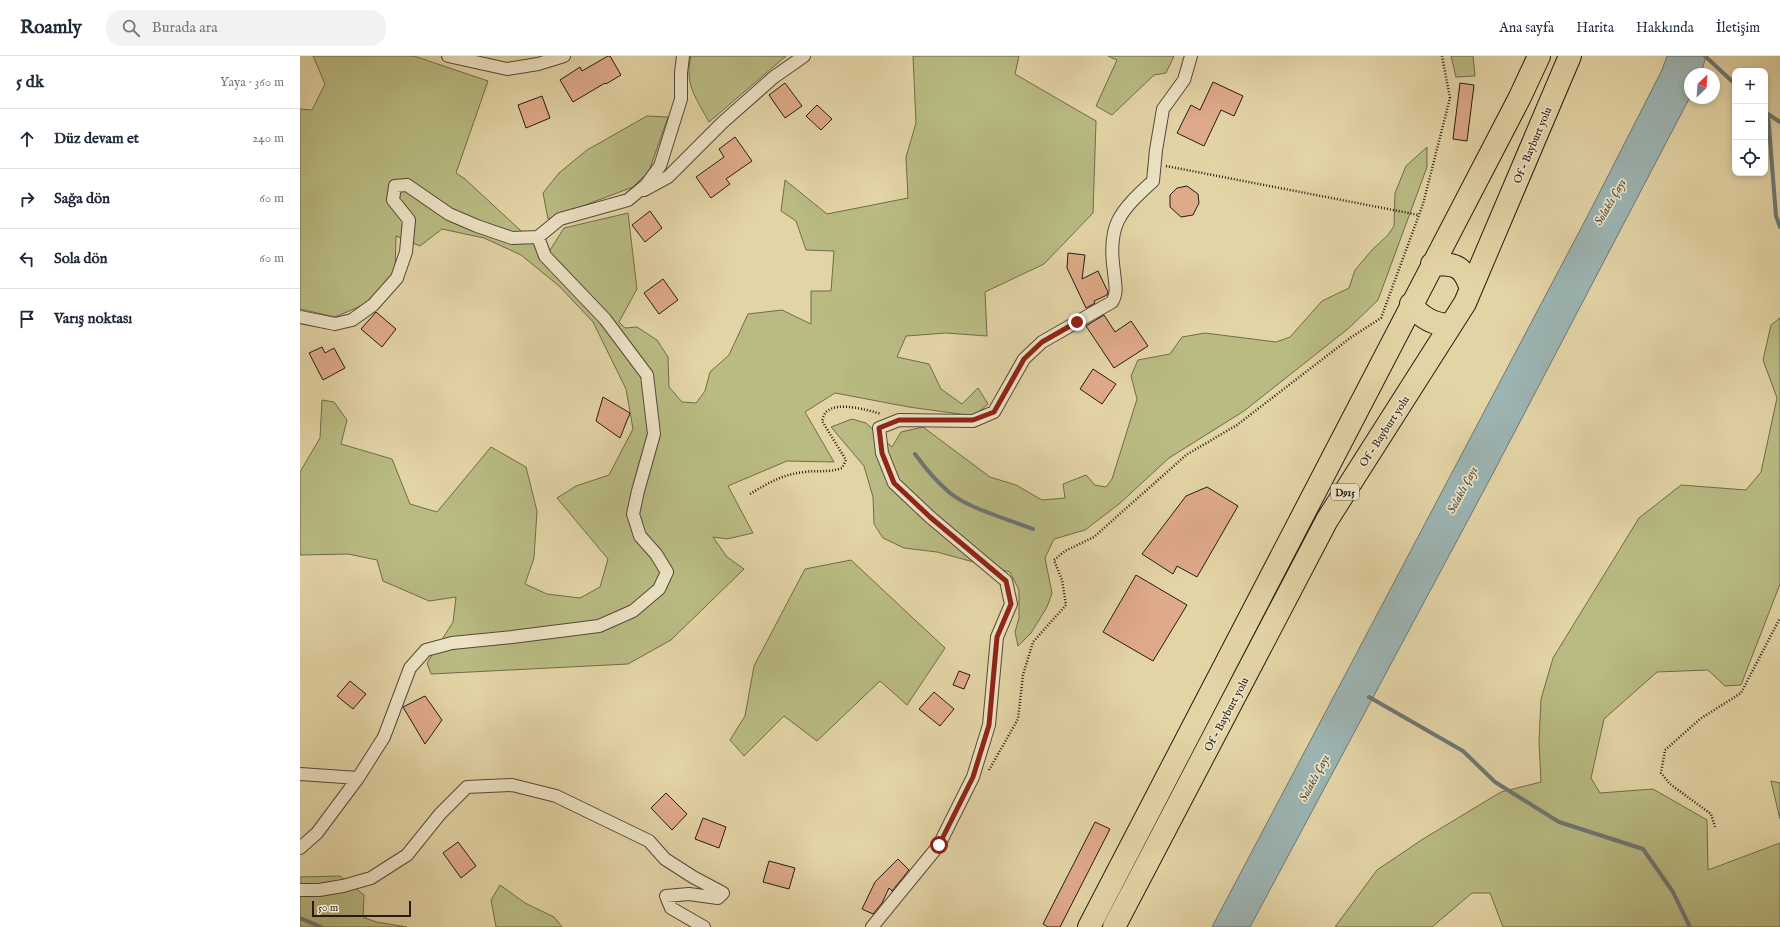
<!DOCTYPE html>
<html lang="tr">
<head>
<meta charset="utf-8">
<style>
  body { margin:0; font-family:"IM FELL English",serif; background:#f2f2f3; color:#1f2937 }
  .controls { position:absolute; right:12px; top:12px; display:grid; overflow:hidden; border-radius:8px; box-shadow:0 2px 6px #0003 }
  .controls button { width:36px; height:36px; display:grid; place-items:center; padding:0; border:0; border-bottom:1px solid #e0e1e3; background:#fff; color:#1f2937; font:20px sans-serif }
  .compass { position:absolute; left:1384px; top:12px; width:36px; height:36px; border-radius:50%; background:#fff; box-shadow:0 2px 6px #0003; rotate:25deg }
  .scale { position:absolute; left:12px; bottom:10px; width:99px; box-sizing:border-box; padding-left:4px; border:2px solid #261b15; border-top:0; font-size:11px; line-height:14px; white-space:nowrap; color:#261b15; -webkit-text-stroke:3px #ede3c5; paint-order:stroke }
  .stop { position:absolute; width:12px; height:12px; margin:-9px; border:3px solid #8f2418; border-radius:50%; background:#fff }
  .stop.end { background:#8f2418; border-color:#fff; box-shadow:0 1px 4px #0008 }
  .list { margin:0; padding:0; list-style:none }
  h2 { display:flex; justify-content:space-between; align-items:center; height:52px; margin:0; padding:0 16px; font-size:17px }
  h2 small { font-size:13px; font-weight:400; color:#747a83 }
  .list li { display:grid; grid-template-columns:26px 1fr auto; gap:12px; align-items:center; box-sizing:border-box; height:60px; padding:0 16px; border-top:1px solid #e0e1e3 }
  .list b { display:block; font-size:15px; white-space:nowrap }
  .list em { font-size:13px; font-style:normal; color:#747a83 }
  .icon { flex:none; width:22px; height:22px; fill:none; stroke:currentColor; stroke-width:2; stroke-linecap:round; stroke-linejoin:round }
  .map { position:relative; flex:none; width:1480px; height:871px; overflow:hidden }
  header { display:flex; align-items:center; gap:24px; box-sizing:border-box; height:56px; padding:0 20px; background:#fff; border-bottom:1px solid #e0e1e3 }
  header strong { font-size:19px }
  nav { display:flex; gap:22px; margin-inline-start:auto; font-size:14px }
  .search { width:280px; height:36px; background:#f2f2f3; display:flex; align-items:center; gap:10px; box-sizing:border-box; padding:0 14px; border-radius:16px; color:#747a83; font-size:15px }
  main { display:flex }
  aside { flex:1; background:#fff }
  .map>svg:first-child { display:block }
</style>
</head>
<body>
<header>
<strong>Roamly</strong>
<div class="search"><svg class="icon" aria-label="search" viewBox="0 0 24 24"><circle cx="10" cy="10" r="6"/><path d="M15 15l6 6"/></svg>Burada ara</div>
<nav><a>Ana sayfa</a><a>Harita</a><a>Hakkında</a><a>İletişim</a></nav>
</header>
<main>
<aside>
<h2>5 dk<small>Yaya · 360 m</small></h2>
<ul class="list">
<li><svg class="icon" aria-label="ahead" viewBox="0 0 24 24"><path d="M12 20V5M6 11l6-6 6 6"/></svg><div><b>Düz devam et</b></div><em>240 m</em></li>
<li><svg class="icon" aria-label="right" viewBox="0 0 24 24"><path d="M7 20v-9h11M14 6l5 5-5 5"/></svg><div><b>Sağa dön</b></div><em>60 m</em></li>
<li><svg class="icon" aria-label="left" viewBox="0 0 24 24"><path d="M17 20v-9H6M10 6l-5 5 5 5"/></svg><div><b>Sola dön</b></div><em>60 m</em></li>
<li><svg class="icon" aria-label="arrive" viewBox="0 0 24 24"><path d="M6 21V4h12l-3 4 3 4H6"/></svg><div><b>Varış noktası</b></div></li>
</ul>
</aside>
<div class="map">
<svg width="1480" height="871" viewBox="0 0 1480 871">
  <rect width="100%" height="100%" fill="#e3d4a6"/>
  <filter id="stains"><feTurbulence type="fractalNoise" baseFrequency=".005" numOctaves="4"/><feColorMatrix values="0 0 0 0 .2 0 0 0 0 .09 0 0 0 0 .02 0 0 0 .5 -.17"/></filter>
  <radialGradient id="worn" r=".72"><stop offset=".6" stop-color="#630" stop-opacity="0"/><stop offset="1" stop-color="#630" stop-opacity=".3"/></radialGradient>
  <path fill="#b9bb83" stroke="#706b4c" d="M 13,0 L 114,0 L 188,25 L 156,117 L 165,123 L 247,199 L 264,172 L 328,157 L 337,233 L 319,266 L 325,272 L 337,271 L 357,284 L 368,301 L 369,331 L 382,346 L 396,347 L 405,335 L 410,316 L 429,299 L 448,258 L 482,254 L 511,268 L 511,235 L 531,235 L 534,195 L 506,194 L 496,165 L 481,155 L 485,124 L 527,158 L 608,142 L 606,101 L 616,67 L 613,0 L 719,0 L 715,18 L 796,65 L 793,157 L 744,208 L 685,236 L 687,280 L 646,277 L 606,280 L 597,301 L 629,308 L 641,333 L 662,348 L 678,332 L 688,348 L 674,360 L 609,351 L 535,337 L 505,356 L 534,406 L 487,405 L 428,430 L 453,477 L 427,483 L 413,481 L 427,501 L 444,513 L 371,584 L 328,608 L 131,618 L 127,607 L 153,566 L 156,541 L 129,545 L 83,525 L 77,504 L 48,498 L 0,499 L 0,416 L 20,382 L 22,344 L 34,346 L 47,364 L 41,388 L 92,403 L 110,448 L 137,456 L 191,391 L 226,411 L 237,455 L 234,502 L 225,528 L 247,538 L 280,542 L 300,531 L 308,503 L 257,442 L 276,430 L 309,419 L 333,373 L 326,333 L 293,266 L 259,230 L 221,199 L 184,182 L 142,173 L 120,190 L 96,180 L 95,214 L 70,246 L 35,261 L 0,253 L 0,53 L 12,54 L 25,28 Z
    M 391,0 L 486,0 L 409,66 C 396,42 384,28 391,0 Z
    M 808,0 L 874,0 L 866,17 L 854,19 L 812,59 L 796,50 L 817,4 Z
    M 1151,0 L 1173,0 L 1175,20 L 1156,21 Z
    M 347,60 L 368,61 L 349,115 L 333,131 L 248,163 L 243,137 L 259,117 L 287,94 Z
    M 1127,91 L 1127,111 L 1078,244 L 1049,272 L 944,355 L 869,402 L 819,448 L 785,474 L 754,483 L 745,502 L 752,537 L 747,551 L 731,577 L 718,590 L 715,576 L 719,562 L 719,534 L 710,516 L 637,496 L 604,492 L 583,482 L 574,468 L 573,441 L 564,410 L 531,371 L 552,363 L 566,367 L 592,391 L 601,376 L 623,371 L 690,421 L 716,429 L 742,444 L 765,442 L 763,428 L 786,419 L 795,429 L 806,431 L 812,423 L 837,343 L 831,320 L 838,304 L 870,298 L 882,281 L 905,277 L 976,286 L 990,281 L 1022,245 L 1049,232 L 1055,214 L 1072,194 L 1088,179 L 1094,170 L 1095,137 L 1106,110 Z
    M 1480,262 L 1480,528 L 1441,629 L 1425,630 L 1408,614 L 1357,616 L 1304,663 L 1291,722 L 1300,737 L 1353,733 L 1407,764 L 1408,814 L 1480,787 L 1480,871 L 1203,871 L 1190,837 L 1172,837 L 1132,871 L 1035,871 L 1077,814 L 1123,783 L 1201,736 L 1241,726 L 1239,686 L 1241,643 L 1253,602 L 1339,462 L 1381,429 L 1446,434 L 1461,416 L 1477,342 L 1463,304 L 1471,269 Z
    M 551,504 L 645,592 L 607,649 L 580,625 L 517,685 L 484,660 L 444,700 L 430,684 L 445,660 L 454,610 L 505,513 Z
    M 1471,725 L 1480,727 L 1480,763 Z
    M 40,820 L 64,839 L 63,861 L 76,866 L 107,871 L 0,871 L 0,821 Z
    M 200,829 L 225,847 L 254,861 L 262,871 L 196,871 L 191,844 Z"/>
  <path fill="#9cb5b4" stroke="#6d7774" d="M 1367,0 L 1406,0 L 1401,18 L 1390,18 L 1390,41 L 1190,423 L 950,871 L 912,871 L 1287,161 L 1362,14 Z"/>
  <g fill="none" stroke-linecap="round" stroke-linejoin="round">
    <path stroke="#6d7774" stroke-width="4" d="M 1405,0 L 1435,28
      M 1465,55 L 1468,58 L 1476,160 L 1480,171
      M 1468,58 L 1480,66
      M 615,398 C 625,412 637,426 650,437 C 668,452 710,464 733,473
      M 1069,641 L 1163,695 L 1195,726 L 1259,766 L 1343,793 L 1373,836 L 1390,871
      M 0,862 L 21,871"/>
  </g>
  <path fill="#dfaa8a" stroke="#261b15" d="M 308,0 L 310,0 L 321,19 L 306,28 L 305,27 L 273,46 L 260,24 L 280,11 L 282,15 Z
    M 913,26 L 943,40 L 934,60 L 921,54 L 904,90 L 877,77 L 891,49 L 900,54 Z
    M 485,27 L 502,50 L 485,62 L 469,39 Z
    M 1160,27 L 1174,29 L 1167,85 L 1153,83 Z
    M 242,40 L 250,62 L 226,72 L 218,49 Z
    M 517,49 L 532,63 L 521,74 L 506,60 Z
    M 435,81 L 452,105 L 426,123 L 430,128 L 411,142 L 396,121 L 424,101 L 419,93 Z
    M 887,130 L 898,138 L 899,147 L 893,159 L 881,161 L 870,151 L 870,139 L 877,132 Z
    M 350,155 L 362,172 L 345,186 L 332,169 Z
    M 768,197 L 785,199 L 782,223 L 798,215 L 808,236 L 807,239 L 794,245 L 795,247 L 786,252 L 767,212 Z
    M 363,223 L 378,244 L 359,258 L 344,237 Z
    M 76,256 L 96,273 L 82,291 L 61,273 Z
    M 804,259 L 815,276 L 831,265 L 848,290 L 814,312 L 786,270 Z
    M 22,291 L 25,297 L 34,292 L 45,312 L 23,324 L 9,297 Z
    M 793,313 L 816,328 L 802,348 L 780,333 Z
    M 303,341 L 330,357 L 320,382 L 296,365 Z
    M 907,431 L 938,450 L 897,521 L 877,510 L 873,518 L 842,498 L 886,440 Z
    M 836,519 L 887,549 L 853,605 L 803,576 Z
    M 659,615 L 670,619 L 664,633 L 653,629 Z
    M 50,625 L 66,638 L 53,653 L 37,640 Z
    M 634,636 L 654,653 L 640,670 L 619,653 Z
    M 125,640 L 142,664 L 125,688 L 103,651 Z
    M 366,737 L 387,758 L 372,774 L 351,752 Z
    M 403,762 L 426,771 L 419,792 L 395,783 Z
    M 795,766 L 810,773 L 760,871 L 748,871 L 743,868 Z
    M 158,786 L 176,810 L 161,822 L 143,797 Z
    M 598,803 L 609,814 L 592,835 L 589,832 L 582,847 L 573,858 L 562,853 L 575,826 Z
    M 469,805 L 495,812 L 489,833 L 463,826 Z"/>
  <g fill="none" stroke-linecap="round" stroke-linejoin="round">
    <defs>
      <path id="street" d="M 148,0 L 207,13 L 238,8 L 264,0
        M 344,134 L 368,121 L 423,66 L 474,21 L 504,0
        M 0,261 L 35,268 L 52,264 L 73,249 L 97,222 L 106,196 L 109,164 L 93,144 L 95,130 L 107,129 L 149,158 L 177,170 L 212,182 L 238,181 L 260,163 L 328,144 L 346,129 L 360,110 L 381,43 L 381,17 L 383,0
        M 0,718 L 58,722
        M 0,792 L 17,777 L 58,722 L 84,681 L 110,612 L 126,594 L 152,587 L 212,581 L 299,570 L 333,555 L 359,533 L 367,516 L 356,498 L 340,480 L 333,458 L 338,435 L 354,378 L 347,319 L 305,263 L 245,200 L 238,181
        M 0,834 L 19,834 L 43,830 L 71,822 L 107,799 L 140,758 L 167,731 L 212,729 L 256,740 L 349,785 L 365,803 L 393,821 L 423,837 L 418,842 L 389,838 L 366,840 L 371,852 L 404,871
        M 572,871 L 639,789 L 673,721 L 689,669 L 697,581 L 711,548 L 706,525 L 630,461 L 594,427 L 582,397 L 579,372 L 599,364 L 673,365 L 694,356 L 724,303 L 742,286 L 812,246 C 818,237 815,228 814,216 C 807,169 819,156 853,125 L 856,94 L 863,53 L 884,24 L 891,0"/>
      <path id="highway" d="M 1132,208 C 1156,208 1163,209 1171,233
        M 1111,248 C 1121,262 1134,269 1151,269
        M 789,871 L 1220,41 L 1239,0
        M 814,871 L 1027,464 L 1165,247 L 1270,0"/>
    </defs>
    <use href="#street" stroke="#554939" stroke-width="14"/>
    <use href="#highway" stroke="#261b15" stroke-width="24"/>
    <path stroke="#261b15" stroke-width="2.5" stroke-dasharray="1 2" stroke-linecap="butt" d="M 866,110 L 1119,159
      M 450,438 C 468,427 483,418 505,416 C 518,414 529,417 542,412 L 546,404 L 522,365 C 523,362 524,358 526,356 C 537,345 568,354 581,358
      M 689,714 L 718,663 L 723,619 L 733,586 L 766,549 L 762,524 L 754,504 L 765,495 L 794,481 L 886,399 L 937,369 L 1050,282 L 1081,262 L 1123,148 L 1150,42 L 1142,0
      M 1415,771 L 1411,758 L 1370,728 L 1361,717 L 1365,694 L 1400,663 L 1441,637 L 1480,562"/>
    <use href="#street" stroke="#ede3c5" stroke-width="12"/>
    <use href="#highway" stroke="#e3d4a6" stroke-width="22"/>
  </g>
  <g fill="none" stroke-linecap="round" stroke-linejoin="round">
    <path stroke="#8f2418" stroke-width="5" d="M 639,789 L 673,721 L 689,669 L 697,581 L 711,548 L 706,525 L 630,461 L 594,427 L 582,397 L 579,372 L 599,364 L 673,364 L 694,356 L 724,303 L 742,286 L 777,266"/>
  </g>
  <g text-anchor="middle" stroke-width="3.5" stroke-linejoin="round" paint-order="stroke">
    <rect fill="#ede3c5" stroke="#62574a" stroke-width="1" x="1031" y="428" width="28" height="16" rx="3"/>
    <g font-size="10" font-weight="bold" fill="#261b15">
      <text x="1045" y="440">D915</text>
    </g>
    <g font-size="11" fill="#261b15" stroke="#ede3c5">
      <text transform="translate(1232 89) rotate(-67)" y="4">Of - Bayburt yolu</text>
      <text transform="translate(1084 375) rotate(-57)" y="4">Of - Bayburt yolu</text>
      <text transform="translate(926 658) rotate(-62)" y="4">Of - Bayburt yolu</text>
    </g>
    <g font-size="12" font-style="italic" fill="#494945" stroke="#ede3c5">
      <text transform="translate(1310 146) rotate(-60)" y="4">Solaklı Çayı</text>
      <text transform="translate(1162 434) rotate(-62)" y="4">Solaklı Çayı</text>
      <text transform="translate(1014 722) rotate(-62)" y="4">Solaklı Çayı</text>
    </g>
  </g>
  <rect width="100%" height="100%" filter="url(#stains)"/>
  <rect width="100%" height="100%" fill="url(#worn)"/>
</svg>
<div class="controls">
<button>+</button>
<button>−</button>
<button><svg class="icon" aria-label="locate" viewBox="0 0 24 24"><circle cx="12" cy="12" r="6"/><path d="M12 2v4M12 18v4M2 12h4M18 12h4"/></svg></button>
</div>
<svg class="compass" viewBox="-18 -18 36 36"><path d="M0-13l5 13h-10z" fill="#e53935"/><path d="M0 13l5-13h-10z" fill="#747a83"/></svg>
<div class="scale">50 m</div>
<div class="stop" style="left:639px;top:789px"></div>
<div class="stop end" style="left:777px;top:266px"></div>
</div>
</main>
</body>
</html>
